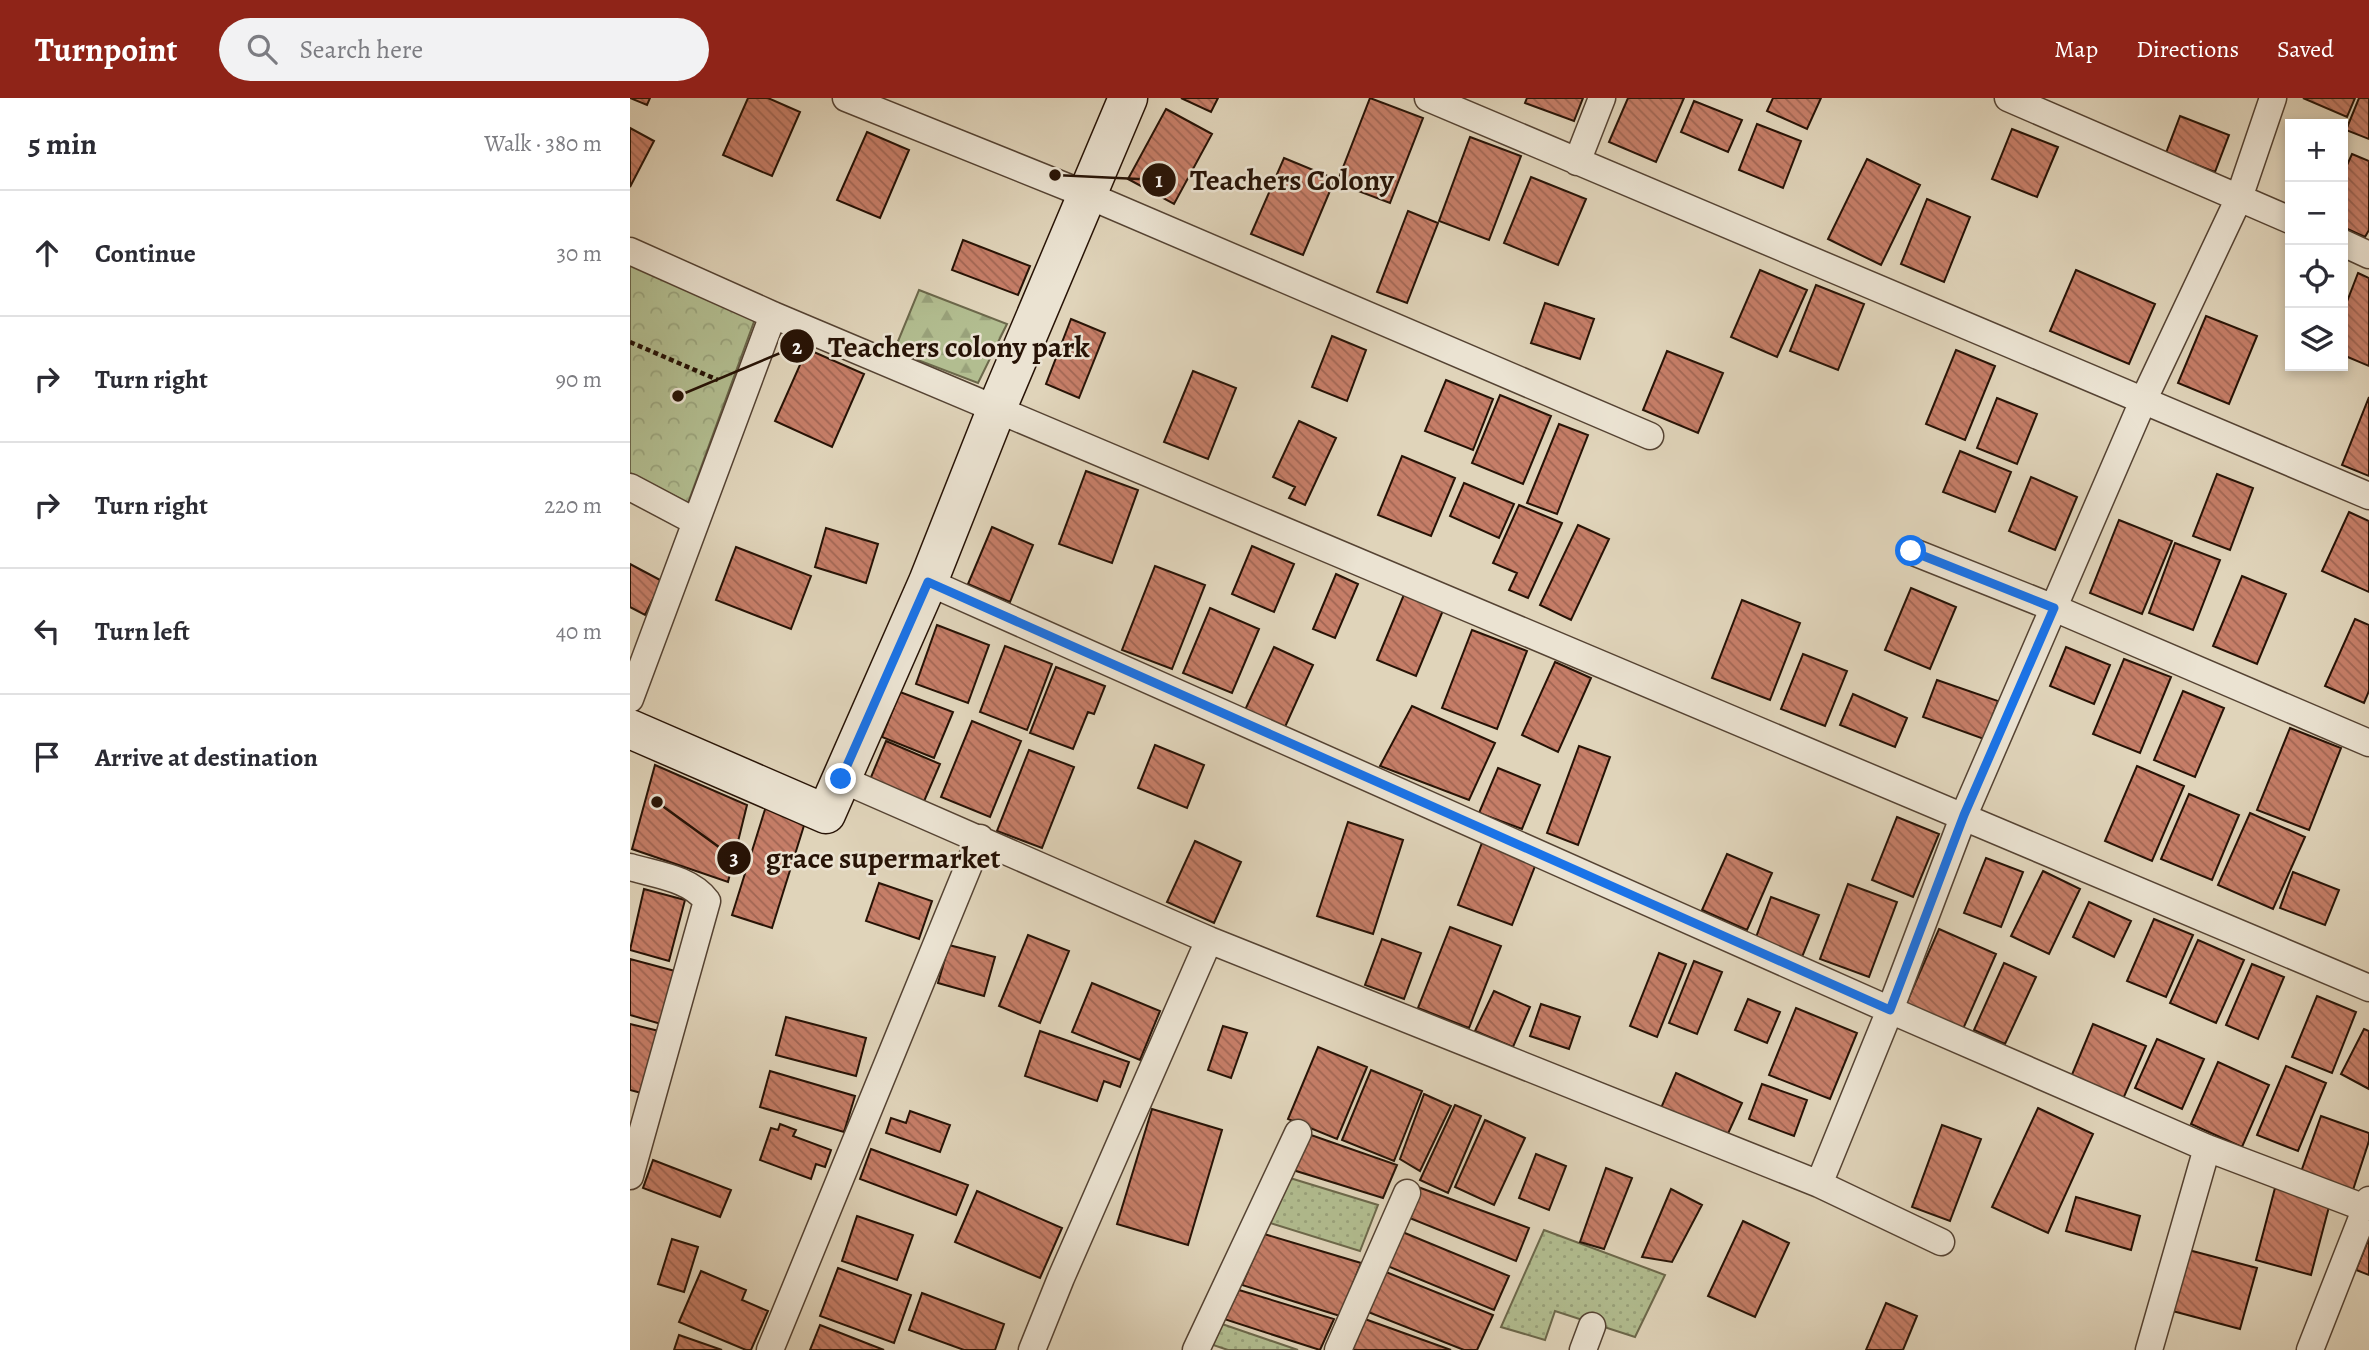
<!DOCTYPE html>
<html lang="en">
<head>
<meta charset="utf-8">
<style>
  body { margin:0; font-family:Alegreya,serif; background:#f2f2f3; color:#2b2b33 }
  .controls { position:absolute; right:21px; top:21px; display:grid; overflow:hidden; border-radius:0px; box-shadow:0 4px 10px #0003 }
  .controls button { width:63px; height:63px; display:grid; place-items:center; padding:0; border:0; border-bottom:2px solid #e1e1e2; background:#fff; color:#2b2b33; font:35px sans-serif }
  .stop { position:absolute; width:21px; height:21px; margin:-16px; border:5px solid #1a73e8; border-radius:50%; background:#fff }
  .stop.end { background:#1a73e8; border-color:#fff; box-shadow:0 2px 7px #0008 }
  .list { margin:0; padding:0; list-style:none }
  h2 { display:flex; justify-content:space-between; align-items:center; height:91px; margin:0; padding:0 28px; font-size:30px }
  h2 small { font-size:23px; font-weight:400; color:#7c7c81 }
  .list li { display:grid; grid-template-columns:46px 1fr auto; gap:21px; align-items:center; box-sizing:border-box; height:126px; padding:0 28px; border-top:2px solid #e1e1e2 }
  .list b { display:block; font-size:26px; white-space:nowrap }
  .list em { font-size:23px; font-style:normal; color:#7c7c81 }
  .icon { flex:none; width:38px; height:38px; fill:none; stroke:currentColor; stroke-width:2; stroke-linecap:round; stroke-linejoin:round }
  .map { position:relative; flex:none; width:1739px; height:1252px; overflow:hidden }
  header { display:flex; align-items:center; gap:42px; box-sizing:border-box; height:98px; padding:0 35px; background:#8f2418; color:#fff }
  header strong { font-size:33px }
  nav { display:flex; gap:38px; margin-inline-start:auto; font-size:24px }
  .search { width:490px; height:63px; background:#f2f2f3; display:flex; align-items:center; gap:18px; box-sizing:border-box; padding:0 24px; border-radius:38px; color:#7c7c81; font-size:26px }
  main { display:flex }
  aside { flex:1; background:#fff }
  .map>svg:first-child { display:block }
</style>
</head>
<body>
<header>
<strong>Turnpoint</strong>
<div class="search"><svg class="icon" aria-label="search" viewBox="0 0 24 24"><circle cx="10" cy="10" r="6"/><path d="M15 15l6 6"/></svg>Search here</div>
<nav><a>Map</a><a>Directions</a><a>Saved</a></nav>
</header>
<main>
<aside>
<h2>5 min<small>Walk · 380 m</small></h2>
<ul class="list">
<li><svg class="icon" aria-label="ahead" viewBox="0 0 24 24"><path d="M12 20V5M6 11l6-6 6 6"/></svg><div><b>Continue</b></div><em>30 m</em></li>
<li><svg class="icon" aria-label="right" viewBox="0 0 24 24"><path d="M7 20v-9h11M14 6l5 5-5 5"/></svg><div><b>Turn right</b></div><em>90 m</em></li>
<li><svg class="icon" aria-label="right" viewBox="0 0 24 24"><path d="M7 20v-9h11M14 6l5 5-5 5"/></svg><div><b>Turn right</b></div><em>220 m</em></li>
<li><svg class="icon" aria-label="left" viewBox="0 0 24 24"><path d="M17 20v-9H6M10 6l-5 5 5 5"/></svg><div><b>Turn left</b></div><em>40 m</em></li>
<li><svg class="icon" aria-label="arrive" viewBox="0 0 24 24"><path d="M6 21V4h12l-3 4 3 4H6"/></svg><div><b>Arrive at destination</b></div></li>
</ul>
</aside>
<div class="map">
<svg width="1739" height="1252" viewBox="0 0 1739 1252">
  <defs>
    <pattern id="grass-dots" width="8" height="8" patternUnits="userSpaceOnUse" patternTransform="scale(1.75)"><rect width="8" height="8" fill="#b2bd90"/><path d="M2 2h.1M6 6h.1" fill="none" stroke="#99a27b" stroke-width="1.8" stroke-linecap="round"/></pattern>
    <pattern id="forest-firs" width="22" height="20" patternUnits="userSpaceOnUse" patternTransform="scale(1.75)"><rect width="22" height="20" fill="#b2bd90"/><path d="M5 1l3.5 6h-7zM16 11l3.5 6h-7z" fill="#99a27b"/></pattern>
    <pattern id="park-crowns" width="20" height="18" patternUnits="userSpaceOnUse" patternTransform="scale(1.75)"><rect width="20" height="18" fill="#b2bd90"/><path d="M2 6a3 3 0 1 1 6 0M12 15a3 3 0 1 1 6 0" fill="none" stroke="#99a27b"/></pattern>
    <pattern id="building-back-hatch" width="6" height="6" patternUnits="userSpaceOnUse" patternTransform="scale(1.75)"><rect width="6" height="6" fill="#c67e68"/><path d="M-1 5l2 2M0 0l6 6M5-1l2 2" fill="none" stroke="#a16654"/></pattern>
  </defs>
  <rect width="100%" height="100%" fill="#e0d4ba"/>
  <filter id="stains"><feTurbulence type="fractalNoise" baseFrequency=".00286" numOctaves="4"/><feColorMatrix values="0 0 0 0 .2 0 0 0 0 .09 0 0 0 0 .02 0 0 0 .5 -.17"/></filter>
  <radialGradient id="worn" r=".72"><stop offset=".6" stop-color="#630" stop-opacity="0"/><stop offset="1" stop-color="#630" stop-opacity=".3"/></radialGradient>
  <path fill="url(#grass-dots)" stroke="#6c684b" stroke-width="2" d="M 660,1080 L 748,1107 L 730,1153 L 640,1125 Z
    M 914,1132 L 1035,1177 L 1005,1239 L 925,1213 L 915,1242 L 871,1229 Z
    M 592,1226 L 668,1252 L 598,1252 L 583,1247 Z"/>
  <path fill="url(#forest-firs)" stroke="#6c684b" stroke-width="2" d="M 289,192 L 377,226 L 348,285 L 264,253 Z"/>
  <path fill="url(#park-crowns)" stroke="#6c684b" stroke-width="2" d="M 0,167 L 125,221 L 58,405 L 0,375 Z"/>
  <path fill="url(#building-back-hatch)" stroke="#271306" stroke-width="2" d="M 0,0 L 20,0 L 17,7 Z
    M 118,0 L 138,0 L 170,14 L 142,78 L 93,57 Z
    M 551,0 L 588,0 L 581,14 Z
    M 740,0 L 793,20 L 760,105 L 707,85 Z
    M 897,0 L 953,0 L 944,23 L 895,5 Z
    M 998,0 L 1054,0 L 1026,64 L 979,44 Z
    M 1143,0 L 1191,0 L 1177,31 L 1137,13 Z
    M 1673,0 L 1725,0 L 1717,19 Z
    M 1729,0 L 1739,0 L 1739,41 L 1716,32 Z
    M 1064,3 L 1112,22 L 1098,54 L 1051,34 Z
    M 536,11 L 582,36 L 544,106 L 498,81 Z
    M 1550,18 L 1599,37 L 1585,74 L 1536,55 Z
    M 1127,26 L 1171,43 L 1153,90 L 1109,72 Z
    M 0,30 L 24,43 L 0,89 Z
    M 1382,31 L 1428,49 L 1407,99 L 1362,81 Z
    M 237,34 L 279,52 L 250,120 L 207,102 Z
    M 840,39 L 891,58 L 859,142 L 809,123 Z
    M 1722,56 L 1739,63 L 1739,132 L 1735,139 L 1713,129 L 1713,76 Z
    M 654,60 L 705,81 L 673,157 L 621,136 Z
    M 1237,61 L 1290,87 L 1251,167 L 1198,141 Z
    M 901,79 L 956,101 L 928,167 L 874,145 Z
    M 1297,101 L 1340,119 L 1314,184 L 1271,166 Z
    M 778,113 L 808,125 L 777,205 L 747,194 Z
    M 333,142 L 400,168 L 388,197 L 322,172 Z
    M 1130,172 L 1177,192 L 1147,259 L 1101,239 Z
    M 1446,172 L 1525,206 L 1499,266 L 1420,233 Z
    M 1728,175 L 1739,180 L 1739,268 L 1713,257 L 1713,214 Z
    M 1186,187 L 1234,206 L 1208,272 L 1160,253 Z
    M 915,205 L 964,221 L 950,261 L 901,245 Z
    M 1576,218 L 1627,238 L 1599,306 L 1548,285 Z
    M 441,221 L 475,235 L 449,300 L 416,286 Z
    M 702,238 L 736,252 L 717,303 L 682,289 Z
    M 177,251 L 234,276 L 202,349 L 145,323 Z
    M 1326,252 L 1365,268 L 1335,342 L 1296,326 Z
    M 1037,253 L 1093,275 L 1068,335 L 1013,312 Z
    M 563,273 L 606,290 L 578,361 L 534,344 Z
    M 816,282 L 863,301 L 843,352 L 795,333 Z
    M 870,297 L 921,318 L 893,386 L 842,365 Z
    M 1739,299 L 1739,378 L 1712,367 Z
    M 1367,300 L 1407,316 L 1387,366 L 1347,350 Z
    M 669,323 L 706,340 L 675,407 L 659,400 L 665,389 L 643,379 Z
    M 929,326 L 958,337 L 927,416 L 897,405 Z
    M 1330,353 L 1381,374 L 1365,414 L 1313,394 Z
    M 772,358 L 825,380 L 801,438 L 748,417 Z
    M 456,373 L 508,392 L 482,465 L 429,446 Z
    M 1587,376 L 1623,390 L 1600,452 L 1563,438 Z
    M 1401,379 L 1447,399 L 1425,452 L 1379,433 Z
    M 834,385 L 884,406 L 869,440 L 820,418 Z
    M 889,407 L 932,425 L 898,500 L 879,492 L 887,475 L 863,465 Z
    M 1719,414 L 1739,423 L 1739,494 L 1692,473 Z
    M 1489,422 L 1542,443 L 1512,516 L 1460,495 Z
    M 948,427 L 979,441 L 941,522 L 910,507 Z
    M 362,429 L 403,447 L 380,504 L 338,486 Z
    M 196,430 L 248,446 L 236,485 L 185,469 Z
    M 1545,445 L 1590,462 L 1563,532 L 1519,515 Z
    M 622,448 L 664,466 L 644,514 L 602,496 Z
    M 106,449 L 181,478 L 161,531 L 86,502 Z
    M 0,466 L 32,483 L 15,517 L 0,509 Z
    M 525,468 L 575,487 L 542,571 L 492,552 Z
    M 706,476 L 728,486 L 705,540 L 683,531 Z
    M 1612,478 L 1656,496 L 1627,566 L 1583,548 Z
    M 1281,490 L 1326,509 L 1300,571 L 1255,552 Z
    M 775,494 L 814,510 L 786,578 L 747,562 Z
    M 1112,502 L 1170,525 L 1140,602 L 1082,580 Z
    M 580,510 L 629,531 L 602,595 L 553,575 Z
    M 1725,521 L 1739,527 L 1739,593 L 1734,605 L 1695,588 Z
    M 307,527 L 359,547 L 338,605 L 286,586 Z
    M 842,532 L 897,553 L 867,631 L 812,610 Z
    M 375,548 L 422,566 L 397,632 L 350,614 Z
    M 644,549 L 683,567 L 655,629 L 615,612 Z
    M 1436,549 L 1480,567 L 1464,606 L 1420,588 Z
    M 1173,556 L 1217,573 L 1195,628 L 1151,611 Z
    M 1494,561 L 1541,579 L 1510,655 L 1463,636 Z
    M 925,564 L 961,580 L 928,654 L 892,637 Z
    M 426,569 L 475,588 L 464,616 L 458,614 L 443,651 L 400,635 Z
    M 1307,582 L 1368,603 L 1354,641 L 1293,619 Z
    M 1553,593 L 1594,610 L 1565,679 L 1524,662 Z
    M 270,594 L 323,614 L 304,660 L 252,639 Z
    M 1223,596 L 1277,620 L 1265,649 L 1210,627 Z
    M 782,608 L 865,645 L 839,702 L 750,668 Z
    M 342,623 L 391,643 L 360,719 L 311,699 Z
    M 1660,630 L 1711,650 L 1679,732 L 1627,712 Z
    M 256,643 L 310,666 L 292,708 L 239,684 Z
    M 525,647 L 574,667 L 557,710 L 508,690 Z
    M 949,648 L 980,659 L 948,747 L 917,735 Z
    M 399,652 L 444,669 L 412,750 L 367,733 Z
    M 25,667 L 117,707 L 98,784 L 2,751 Z
    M 1507,668 L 1554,688 L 1522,763 L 1475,743 Z
    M 868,670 L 910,687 L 892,731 L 849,715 Z
    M 1559,696 L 1609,717 L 1582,782 L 1531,761 Z
    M 137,705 L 177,718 L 142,830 L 102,817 Z
    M 1620,715 L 1675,739 L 1643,811 L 1588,787 Z
    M 1267,719 L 1309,736 L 1283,799 L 1242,782 Z
    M 718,724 L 773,742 L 743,836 L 687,818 Z
    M 855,737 L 909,758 L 882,827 L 828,807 Z
    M 565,743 L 611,764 L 584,825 L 537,804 Z
    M 1097,756 L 1142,775 L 1117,832 L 1072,812 Z
    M 1356,760 L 1393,774 L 1371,829 L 1334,815 Z
    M 1413,773 L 1450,791 L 1419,856 L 1381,838 Z
    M 1663,774 L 1709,792 L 1695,827 L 1650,810 Z
    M 249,785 L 302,803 L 289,841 L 236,823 Z
    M 1218,786 L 1267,804 L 1239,879 L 1190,861 Z
    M 14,791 L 55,802 L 39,863 L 0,852 Z
    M 1141,799 L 1189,817 L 1172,859 L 1125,842 Z
    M 1459,804 L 1501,823 L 1484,859 L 1443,839 Z
    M 1524,821 L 1563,837 L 1536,899 L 1497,883 Z
    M 820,829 L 871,848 L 839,930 L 788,910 Z
    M 1309,831 L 1366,856 L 1333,931 L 1276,906 Z
    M 398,837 L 439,853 L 410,925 L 369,908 Z
    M 752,841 L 791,855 L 774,901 L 735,887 Z
    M 1568,842 L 1614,862 L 1586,925 L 1540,905 Z
    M 319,847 L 365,859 L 354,898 L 308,885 Z
    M 1029,855 L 1056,866 L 1027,939 L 1000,928 Z
    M 0,861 L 45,873 L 31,926 L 0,917 Z
    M 1064,863 L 1092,874 L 1067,936 L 1039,925 Z
    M 1374,865 L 1406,879 L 1375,946 L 1344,932 Z
    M 1622,866 L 1654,879 L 1628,941 L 1596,927 Z
    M 462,885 L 530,913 L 510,962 L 442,934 Z
    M 864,893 L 900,909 L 883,949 L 845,933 Z
    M 1687,898 L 1726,914 L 1702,975 L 1662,959 Z
    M 1118,901 L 1150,914 L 1137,945 L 1105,932 Z
    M 911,906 L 950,919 L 939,951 L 900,938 Z
    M 1166,910 L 1227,935 L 1200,1001 L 1139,977 Z
    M 156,919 L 236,940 L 226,978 L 146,957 Z
    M 0,926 L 29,933 L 15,996 L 0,992 Z
    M 1463,926 L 1516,948 L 1493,1001 L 1441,979 Z
    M 593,928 L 617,935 L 601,980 L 578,972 Z
    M 1734,931 L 1739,933 L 1739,991 L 1711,976 Z
    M 410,933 L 499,964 L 490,989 L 474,983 L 467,1003 L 395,978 Z
    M 1527,941 L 1574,961 L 1552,1011 L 1505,990 Z
    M 688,949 L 737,969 L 707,1041 L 658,1021 Z
    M 1588,964 L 1639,987 L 1612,1049 L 1561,1026 Z
    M 1656,968 L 1696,985 L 1668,1053 L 1627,1037 Z
    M 741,972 L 792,993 L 764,1063 L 712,1042 Z
    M 140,973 L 225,998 L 214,1034 L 130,1009 Z
    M 1046,975 L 1112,1005 L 1096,1040 L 1031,1010 Z
    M 1132,986 L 1177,1002 L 1164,1038 L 1119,1021 Z
    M 794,996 L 821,1008 L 790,1073 L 770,1061 Z
    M 825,1007 L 851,1018 L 818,1095 L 790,1082 Z
    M 1408,1010 L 1463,1036 L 1418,1135 L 1362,1109 Z
    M 522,1011 L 592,1032 L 558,1147 L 487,1126 Z
    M 280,1013 L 320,1027 L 310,1054 L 256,1035 L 261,1020 L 276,1025 Z
    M 1691,1018 L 1739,1035 L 1739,1043 L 1723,1092 L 1671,1074 Z
    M 855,1022 L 895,1040 L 864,1107 L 825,1089 Z
    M 150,1026 L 166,1032 L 163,1038 L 201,1052 L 195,1069 L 186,1066 L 181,1081 L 130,1062 L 141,1030 L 148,1032 Z
    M 1312,1027 L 1351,1041 L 1320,1123 L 1282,1109 Z
    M 678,1036 L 767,1067 L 753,1100 L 663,1072 Z
    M 241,1051 L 338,1087 L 326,1117 L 230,1081 Z
    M 906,1056 L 936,1068 L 919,1112 L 889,1100 Z
    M 23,1062 L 101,1092 L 90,1119 L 13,1090 Z
    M 976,1070 L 1002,1080 L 974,1151 L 950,1144 Z
    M 788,1089 L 899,1130 L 886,1163 L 777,1119 Z
    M 1645,1090 L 1700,1105 L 1681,1177 L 1626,1162 Z
    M 1041,1091 L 1072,1107 L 1042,1164 L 1012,1159 Z
    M 347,1093 L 432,1130 L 410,1180 L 325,1144 Z
    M 1446,1099 L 1510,1118 L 1501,1152 L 1436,1133 Z
    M 227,1118 L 283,1137 L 267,1182 L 212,1163 Z
    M 1113,1123 L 1159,1145 L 1125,1219 L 1078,1198 Z
    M 770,1133 L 879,1178 L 864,1212 L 755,1167 Z
    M 634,1136 L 731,1165 L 710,1218 L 612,1187 Z
    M 1739,1140 L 1739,1177 L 1726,1172 Z
    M 42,1141 L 68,1149 L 54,1194 L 28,1186 Z
    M 1551,1150 L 1627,1170 L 1610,1231 L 1535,1211 Z
    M 208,1170 L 281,1197 L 264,1245 L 190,1218 Z
    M 751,1172 L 863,1217 L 847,1252 L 834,1252 L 733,1212 Z
    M 71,1173 L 116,1192 L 112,1202 L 138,1213 L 121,1252 L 116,1252 L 49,1224 Z
    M 609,1192 L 704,1221 L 690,1252 L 594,1221 Z
    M 292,1195 L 374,1226 L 365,1252 L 334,1252 L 279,1232 Z
    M 1256,1205 L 1287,1218 L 1273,1252 L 1236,1252 Z
    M 732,1220 L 821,1252 L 717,1252 Z
    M 190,1227 L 254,1252 L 180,1252 Z
    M 49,1237 L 92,1252 L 44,1252 Z"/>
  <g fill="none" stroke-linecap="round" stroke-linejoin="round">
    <defs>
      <path id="minor" d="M 216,0 L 457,97 L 1020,338
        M 798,0 L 1739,398
        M 1378,0 L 1660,122
        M 947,64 L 972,0
        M 1713,145 L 1739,157
        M 0,153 L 143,217 L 1739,890
        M 0,389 L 66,424
        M 1281,453 L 1424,510 L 1739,645
        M 298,484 L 1260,912 L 1577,1050 L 1735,1110
        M 0,601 L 143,217
        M 211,681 L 579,842 L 1189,1086 L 1311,1144
        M 0,769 C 26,777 60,780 77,803 L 0,1078
        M 1189,1086 L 1260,912 L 1334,717 L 1513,303 L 1609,100 L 1643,0
        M 140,1252 L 350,740
        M 402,1252 L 431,1180 L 579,842
        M 566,1252 L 668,1035
        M 708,1252 L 777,1095
        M 953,1252 L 962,1228
        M 1519,1252 L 1577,1050
        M 1680,1252 L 1739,1102"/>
      <path id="secondary" d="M 0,631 L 196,716 L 298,484 L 367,310 L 498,0"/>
    </defs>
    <use href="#minor" stroke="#554333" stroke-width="29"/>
    <use href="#secondary" stroke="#271306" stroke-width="41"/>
    <path stroke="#271306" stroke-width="4.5" stroke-dasharray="5 3.5" stroke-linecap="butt" d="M 0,244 L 88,282"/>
    <use href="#minor" stroke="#ebe3d2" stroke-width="26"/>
    <use href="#secondary" stroke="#ebe3d2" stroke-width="38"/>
  </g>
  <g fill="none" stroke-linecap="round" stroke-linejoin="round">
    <path stroke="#1a73e8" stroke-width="9" d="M 211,681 L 298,484 L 1260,912 L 1334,717 L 1424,510 L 1281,453"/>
  </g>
  <path fill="none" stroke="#271306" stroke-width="2.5" d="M425 77L529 82M48 298L167 248M27 704L104 760"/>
  <g fill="#271306" stroke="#ebe3d2" stroke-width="2.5">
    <circle cx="425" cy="77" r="7"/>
    <circle cx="48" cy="298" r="7"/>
    <circle cx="27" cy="704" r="7"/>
    <circle cx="529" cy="82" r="18"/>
    <circle cx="167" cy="248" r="18"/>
    <circle cx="104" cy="760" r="18"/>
  </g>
  <g font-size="21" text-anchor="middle" font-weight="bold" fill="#fff">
    <text x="529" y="89">1</text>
    <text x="167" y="256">2</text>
    <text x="104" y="767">3</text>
  </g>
  <g font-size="30" text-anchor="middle" font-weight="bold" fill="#271306" stroke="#ebe3d2" stroke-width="5" stroke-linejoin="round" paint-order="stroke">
    <text x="662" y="92">Teachers Colony</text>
    <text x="329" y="259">Teachers colony park</text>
    <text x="253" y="770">grace supermarket</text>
  </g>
  <rect width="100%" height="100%" filter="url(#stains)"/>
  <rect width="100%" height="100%" fill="url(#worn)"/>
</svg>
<div class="controls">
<button>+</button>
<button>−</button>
<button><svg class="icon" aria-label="locate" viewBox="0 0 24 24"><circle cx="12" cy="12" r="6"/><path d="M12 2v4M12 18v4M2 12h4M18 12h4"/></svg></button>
<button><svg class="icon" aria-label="layers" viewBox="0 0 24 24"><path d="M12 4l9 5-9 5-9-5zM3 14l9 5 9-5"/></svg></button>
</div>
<div class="stop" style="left:1281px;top:453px"></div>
<div class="stop end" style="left:211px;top:681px"></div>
</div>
</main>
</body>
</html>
